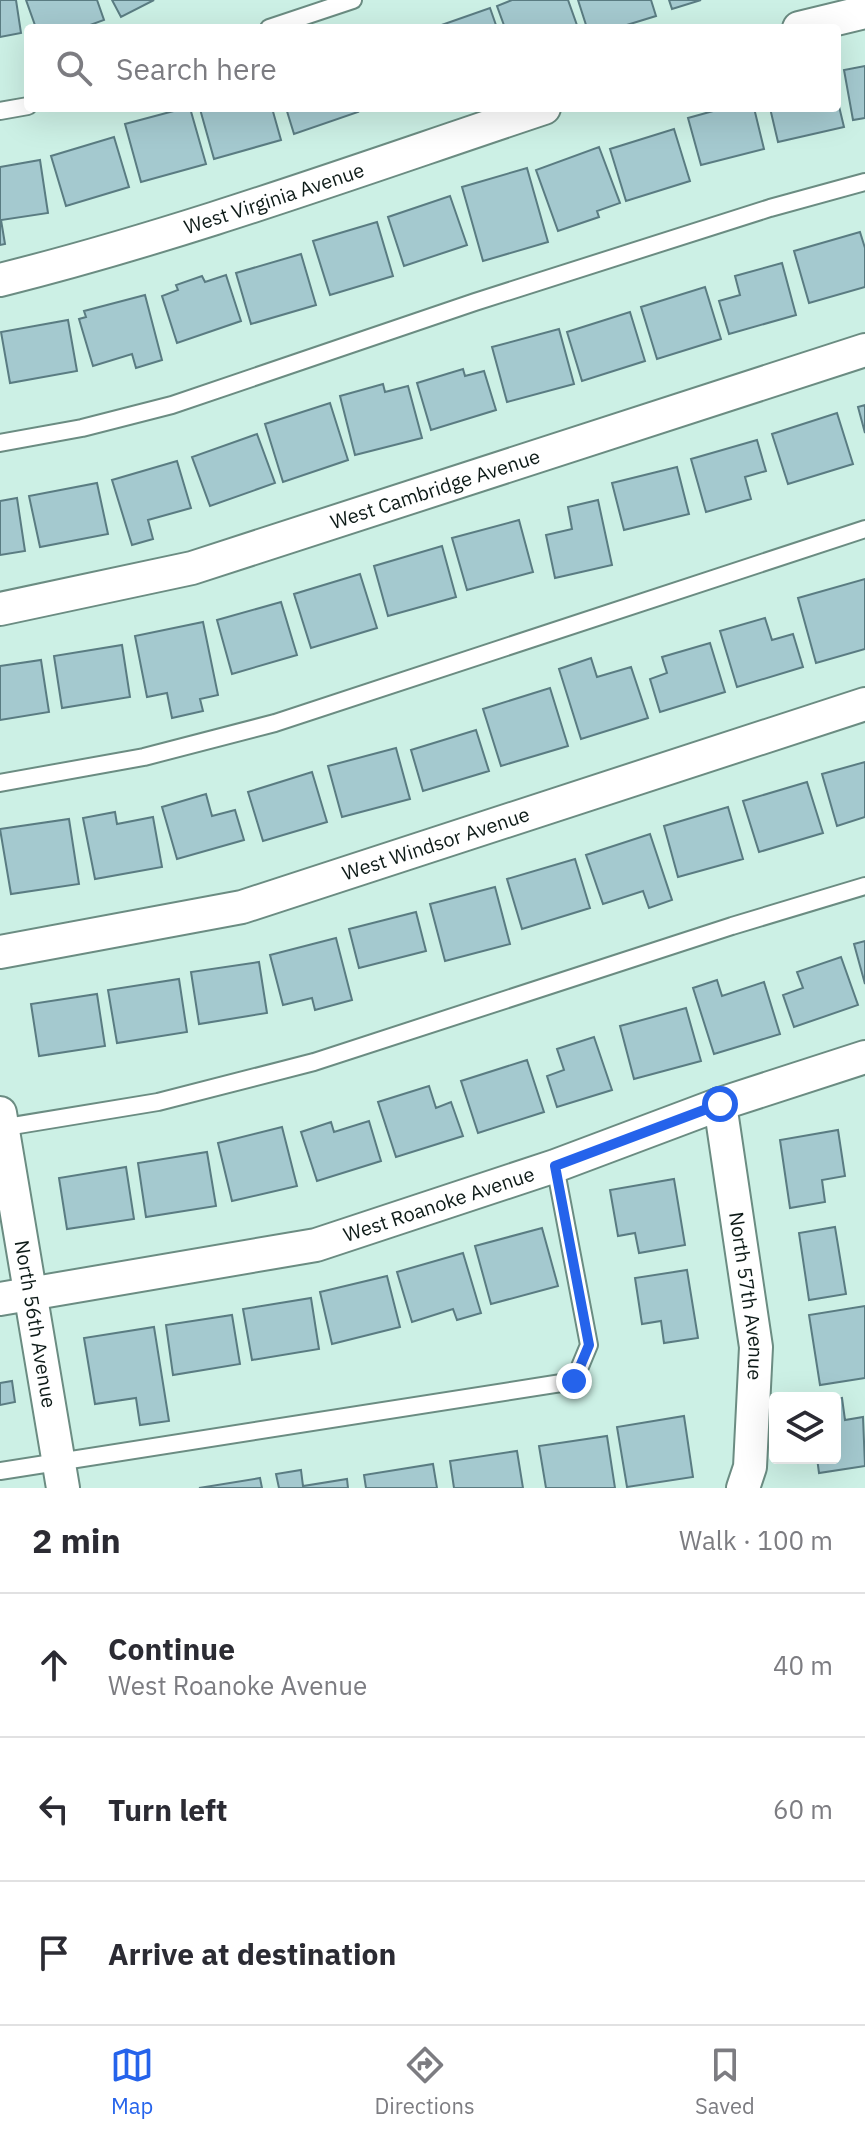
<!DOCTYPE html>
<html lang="en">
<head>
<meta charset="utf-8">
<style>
  body { margin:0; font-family:"IBM Plex Sans",sans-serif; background:#f7f7f7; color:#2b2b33 }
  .controls { position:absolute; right:24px; bottom:24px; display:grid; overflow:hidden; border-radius:8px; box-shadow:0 8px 32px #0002 }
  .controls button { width:72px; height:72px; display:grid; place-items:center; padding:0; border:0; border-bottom:2px solid #e1e1e2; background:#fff; color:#2b2b33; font:40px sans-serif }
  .stop { position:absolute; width:24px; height:24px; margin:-18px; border:6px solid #2563eb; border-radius:50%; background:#fff }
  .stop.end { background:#2563eb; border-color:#fff; box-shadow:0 2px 8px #0008 }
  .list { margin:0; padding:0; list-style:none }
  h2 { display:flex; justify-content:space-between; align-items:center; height:104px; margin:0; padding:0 32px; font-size:34px }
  h2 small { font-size:26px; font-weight:400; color:#7c7c81 }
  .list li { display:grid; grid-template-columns:52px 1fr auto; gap:24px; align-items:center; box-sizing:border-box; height:144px; padding:0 32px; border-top:2px solid #e1e1e2 }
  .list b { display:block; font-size:30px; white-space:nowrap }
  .list p { margin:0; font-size:26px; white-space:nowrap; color:#7c7c81 }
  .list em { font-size:26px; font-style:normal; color:#7c7c81 }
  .icon { flex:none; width:44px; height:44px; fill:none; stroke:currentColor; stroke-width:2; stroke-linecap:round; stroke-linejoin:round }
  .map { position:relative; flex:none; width:865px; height:1488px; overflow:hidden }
  .search { position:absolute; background:#fff; box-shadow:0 8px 32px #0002; left:24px; right:24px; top:24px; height:88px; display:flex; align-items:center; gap:20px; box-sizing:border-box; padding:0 28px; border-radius:8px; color:#7c7c81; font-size:30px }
  .sheet { height:536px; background:#fff }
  nav { display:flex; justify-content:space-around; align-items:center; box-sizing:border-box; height:112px; border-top:2px solid #e1e1e2; background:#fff; font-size:22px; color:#7c7c81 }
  nav a { display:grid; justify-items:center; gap:4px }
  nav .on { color:#2563eb }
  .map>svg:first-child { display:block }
</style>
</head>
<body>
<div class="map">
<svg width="865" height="1488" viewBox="0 0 865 1488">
  <rect width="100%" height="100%" fill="#ccf0e5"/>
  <path fill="#a4c9cf" stroke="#5a7c82" stroke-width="2" d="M 0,0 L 16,0 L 21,33 L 0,37 Z
    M 26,0 L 97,0 L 104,20 L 82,28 L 36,28 Z
    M 112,0 L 154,0 L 121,17 Z
    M 512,0 L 568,0 L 578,28 L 505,28 L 497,6 Z
    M 578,0 L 651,0 L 656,16 L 617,28 L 587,28 Z
    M 669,0 L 701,0 L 672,9 Z
    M 490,8 L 497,28 L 433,28 Z
    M 865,66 L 865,118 L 853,120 L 844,70 Z
    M 837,98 L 844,127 L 778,142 L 770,108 L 837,108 Z
    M 185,108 L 190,108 L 206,164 L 141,182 L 125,124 Z
    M 272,108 L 281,140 L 214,159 L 200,109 Z
    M 286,108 L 356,108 L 358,112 L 294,134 Z
    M 724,108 L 754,108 L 764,149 L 701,165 L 688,118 Z
    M 674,129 L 690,181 L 626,201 L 610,149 Z
    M 114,137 L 129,187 L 66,206 L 51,156 Z
    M 599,147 L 620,203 L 597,211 L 599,217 L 558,231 L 536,170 Z
    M 40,160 L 48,213 L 1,220 L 5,244 L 0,245 L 0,167 Z
    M 527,168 L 548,242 L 483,261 L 462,187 Z
    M 450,196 L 467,245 L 404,266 L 388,217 Z
    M 377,222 L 393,276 L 330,295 L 313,241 Z
    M 860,232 L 865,248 L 865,287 L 809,303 L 794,251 Z
    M 301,254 L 316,305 L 251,324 L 236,273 Z
    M 782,263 L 796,315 L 729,334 L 719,301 L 740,295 L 735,276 Z
    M 226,275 L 241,321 L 177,343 L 162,296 L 178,290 L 176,285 L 202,276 L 205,282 Z
    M 705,287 L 721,339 L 657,359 L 641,307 Z
    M 145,295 L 162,360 L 136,368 L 132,354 L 93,366 L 79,319 L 86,317 L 84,311 Z
    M 630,312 L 645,361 L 582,381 L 567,332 Z
    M 68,320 L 77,371 L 10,383 L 1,332 Z
    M 559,329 L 574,384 L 507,402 L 492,347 Z
    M 463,369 L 465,376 L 484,371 L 496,410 L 431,430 L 417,383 Z
    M 383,384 L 385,392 L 408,386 L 422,438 L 355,455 L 340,396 Z
    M 330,403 L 348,460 L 283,482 L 265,424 Z
    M 865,405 L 865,433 L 858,407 Z
    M 837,413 L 853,464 L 788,484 L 772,434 Z
    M 257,434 L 275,483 L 210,506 L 192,457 Z
    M 757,440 L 766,471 L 745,477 L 751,499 L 706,512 L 691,459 Z
    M 177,461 L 191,508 L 148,520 L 153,539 L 132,545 L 112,480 Z
    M 677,467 L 689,514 L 624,530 L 612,483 Z
    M 97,483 L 108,534 L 40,547 L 29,496 Z
    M 17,498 L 25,551 L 0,555 L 0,501 Z
    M 598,500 L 612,565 L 555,578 L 546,535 L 572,529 L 568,507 Z
    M 519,520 L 533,572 L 467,590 L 452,538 Z
    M 442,546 L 456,597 L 388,616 L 374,566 Z
    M 360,574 L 377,628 L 311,648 L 294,594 Z
    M 865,579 L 865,649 L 816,663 L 798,598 Z
    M 281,602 L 297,655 L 232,674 L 217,620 Z
    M 765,618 L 772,640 L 793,634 L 803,667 L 737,687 L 720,631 Z
    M 203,622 L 218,695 L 200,699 L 203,711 L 172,718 L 167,693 L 147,697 L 135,636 Z
    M 710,643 L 725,692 L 660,712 L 650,679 L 667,673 L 662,657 Z
    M 122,645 L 130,697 L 62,708 L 54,656 Z
    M 591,658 L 597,677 L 631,667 L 648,718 L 581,739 L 559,669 Z
    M 41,660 L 49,712 L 0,720 L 0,666 Z
    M 550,688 L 568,746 L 501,766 L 483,709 Z
    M 476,730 L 489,771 L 423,791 L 411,750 Z
    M 396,748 L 410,799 L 342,817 L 328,766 Z
    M 865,762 L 865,817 L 837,826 L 822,774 Z
    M 312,772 L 327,822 L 263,841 L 248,792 Z
    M 807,782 L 823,833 L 759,852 L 743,801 Z
    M 206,794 L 212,816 L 235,810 L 244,840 L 177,859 L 162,807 Z
    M 728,807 L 743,859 L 678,877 L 664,826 Z
    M 115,812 L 117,824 L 153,817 L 162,867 L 95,879 L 83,818 Z
    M 69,819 L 79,884 L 11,894 L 0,829 Z
    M 650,834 L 672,900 L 649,908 L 643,891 L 603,904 L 586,855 Z
    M 575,859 L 590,908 L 522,929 L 507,879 Z
    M 495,887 L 510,944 L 445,961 L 430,904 Z
    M 416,912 L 426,951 L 359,968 L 349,929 Z
    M 336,938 L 352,1000 L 315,1010 L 312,998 L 283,1005 L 270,955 Z
    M 865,941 L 865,984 L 854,944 Z
    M 841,957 L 858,1005 L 794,1027 L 783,995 L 803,988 L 797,972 Z
    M 259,962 L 267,1013 L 199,1024 L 191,972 Z
    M 179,979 L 187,1032 L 117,1043 L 108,990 Z
    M 717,980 L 722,996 L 764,982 L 780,1034 L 714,1054 L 693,988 Z
    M 97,994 L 105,1046 L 39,1056 L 31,1004 Z
    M 686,1008 L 701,1061 L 634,1079 L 620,1026 Z
    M 594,1037 L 612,1090 L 557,1107 L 547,1076 L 564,1070 L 557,1049 Z
    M 527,1060 L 544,1112 L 478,1133 L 461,1081 Z
    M 429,1086 L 436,1108 L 451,1102 L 463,1136 L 396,1157 L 378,1102 Z
    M 369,1121 L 381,1161 L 317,1181 L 301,1132 L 331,1122 L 334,1132 Z
    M 282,1127 L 297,1186 L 232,1201 L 218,1143 Z
    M 838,1130 L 845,1176 L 822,1180 L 825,1202 L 790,1208 L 780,1140 Z
    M 207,1152 L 216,1206 L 146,1217 L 138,1163 Z
    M 126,1167 L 134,1219 L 67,1229 L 59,1178 Z
    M 674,1179 L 685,1245 L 639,1253 L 635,1233 L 618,1236 L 610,1190 Z
    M 835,1227 L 846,1294 L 809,1300 L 799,1233 Z
    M 542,1228 L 558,1286 L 491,1304 L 475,1246 Z
    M 463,1253 L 481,1313 L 457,1320 L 453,1309 L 412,1322 L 397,1272 Z
    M 687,1270 L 698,1338 L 664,1343 L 661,1321 L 642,1324 L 635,1278 Z
    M 387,1276 L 400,1327 L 332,1344 L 320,1292 Z
    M 311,1298 L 319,1349 L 252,1360 L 243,1309 Z
    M 865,1306 L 865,1378 L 820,1385 L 809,1315 Z
    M 232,1315 L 240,1364 L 173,1375 L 166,1325 Z
    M 154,1327 L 169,1421 L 140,1425 L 136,1398 L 95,1404 L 84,1338 Z
    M 12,1381 L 15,1402 L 0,1405 L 0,1383 Z
    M 842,1398 L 845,1420 L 863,1417 L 865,1466 L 819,1473 L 817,1458 L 835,1458 L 835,1399 Z
    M 684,1416 L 693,1477 L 627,1487 L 617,1427 Z
    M 607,1436 L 615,1488 L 546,1488 L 539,1446 Z
    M 517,1451 L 523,1488 L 454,1488 L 450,1461 Z
    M 433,1464 L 437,1488 L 366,1488 L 364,1475 Z
    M 301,1470 L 303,1486 L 347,1479 L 348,1488 L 279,1488 L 276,1474 Z
    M 260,1478 L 262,1488 L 199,1488 Z"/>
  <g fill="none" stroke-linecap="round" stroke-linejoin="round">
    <defs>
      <path id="lane" d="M 269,28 L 353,0
        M 0,111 L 28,106
        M 0,443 L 82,428 L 172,405 L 475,302 L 770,208 L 865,182
        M 0,783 L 144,757 L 275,723 L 865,529
        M 0,1128 L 158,1102 L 314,1062 L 732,926 L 865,886
        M 0,1471 L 574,1381 L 589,1345 L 555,1166"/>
      <g id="street">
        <path d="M 799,28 L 865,12"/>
        <path id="s1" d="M 0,280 C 184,234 364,168 544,108"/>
        <path id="s2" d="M 0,609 L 192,568 L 865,350"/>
        <path id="s3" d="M 0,952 L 242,907 L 865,704"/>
        <path id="s4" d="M 720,1104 L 756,1347 L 750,1467 L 743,1488"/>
        <path id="s5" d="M 0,1113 L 63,1488"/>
        <path id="s6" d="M 0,1299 L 316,1245 L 555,1166 L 720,1104 L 865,1057"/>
      </g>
    </defs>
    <use href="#lane" stroke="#6b8c82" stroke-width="20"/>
    <use href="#street" stroke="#6b8c82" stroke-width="36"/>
    <use href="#lane" stroke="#fff" stroke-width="16"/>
    <use href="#street" stroke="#fff" stroke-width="32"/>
  </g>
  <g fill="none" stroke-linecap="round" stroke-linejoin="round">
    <path stroke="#2563eb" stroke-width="10" d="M 574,1381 L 589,1345 L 555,1166 L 720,1104"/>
  </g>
  <g text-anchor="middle" stroke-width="6" stroke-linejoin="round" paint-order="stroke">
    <g font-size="20" fill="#0e1b18" stroke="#ccf0e5">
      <text dy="7" stroke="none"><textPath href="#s1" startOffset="286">West Virginia Avenue</textPath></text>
      <text dy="7" stroke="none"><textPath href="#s2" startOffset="452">West Cambridge Avenue</textPath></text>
      <text dy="7" stroke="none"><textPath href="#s3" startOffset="450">West Windsor Avenue</textPath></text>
      <text dy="7" stroke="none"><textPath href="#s6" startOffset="450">West Roanoke Avenue</textPath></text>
      <text dy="7" stroke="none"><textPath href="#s4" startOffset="194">North 57th Avenue</textPath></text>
      <text dy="7" stroke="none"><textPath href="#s5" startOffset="214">North 56th Avenue</textPath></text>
    </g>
  </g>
</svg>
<div class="controls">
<button><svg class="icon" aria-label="layers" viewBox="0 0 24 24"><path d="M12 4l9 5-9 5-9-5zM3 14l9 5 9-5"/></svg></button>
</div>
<div class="stop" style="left:720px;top:1104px"></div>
<div class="stop end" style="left:574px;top:1381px"></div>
<div class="search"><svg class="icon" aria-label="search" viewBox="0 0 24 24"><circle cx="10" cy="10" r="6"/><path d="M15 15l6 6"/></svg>Search here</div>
</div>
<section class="sheet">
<h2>2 min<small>Walk · 100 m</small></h2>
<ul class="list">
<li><svg class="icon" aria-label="ahead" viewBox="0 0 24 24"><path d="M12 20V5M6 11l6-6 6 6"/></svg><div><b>Continue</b><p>West Roanoke Avenue</p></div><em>40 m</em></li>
<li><svg class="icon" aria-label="left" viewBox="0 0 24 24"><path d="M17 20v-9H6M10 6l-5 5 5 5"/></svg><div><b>Turn left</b></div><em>60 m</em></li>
<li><svg class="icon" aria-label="arrive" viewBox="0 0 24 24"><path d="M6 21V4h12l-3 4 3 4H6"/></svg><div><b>Arrive at destination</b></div></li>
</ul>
</section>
<nav>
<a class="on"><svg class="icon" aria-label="map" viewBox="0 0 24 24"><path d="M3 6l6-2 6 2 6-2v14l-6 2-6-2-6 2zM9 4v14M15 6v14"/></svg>Map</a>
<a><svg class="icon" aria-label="directions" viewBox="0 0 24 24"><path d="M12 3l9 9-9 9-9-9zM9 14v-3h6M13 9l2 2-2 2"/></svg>Directions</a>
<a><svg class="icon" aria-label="saved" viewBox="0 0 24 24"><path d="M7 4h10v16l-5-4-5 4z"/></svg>Saved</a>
</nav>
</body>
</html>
